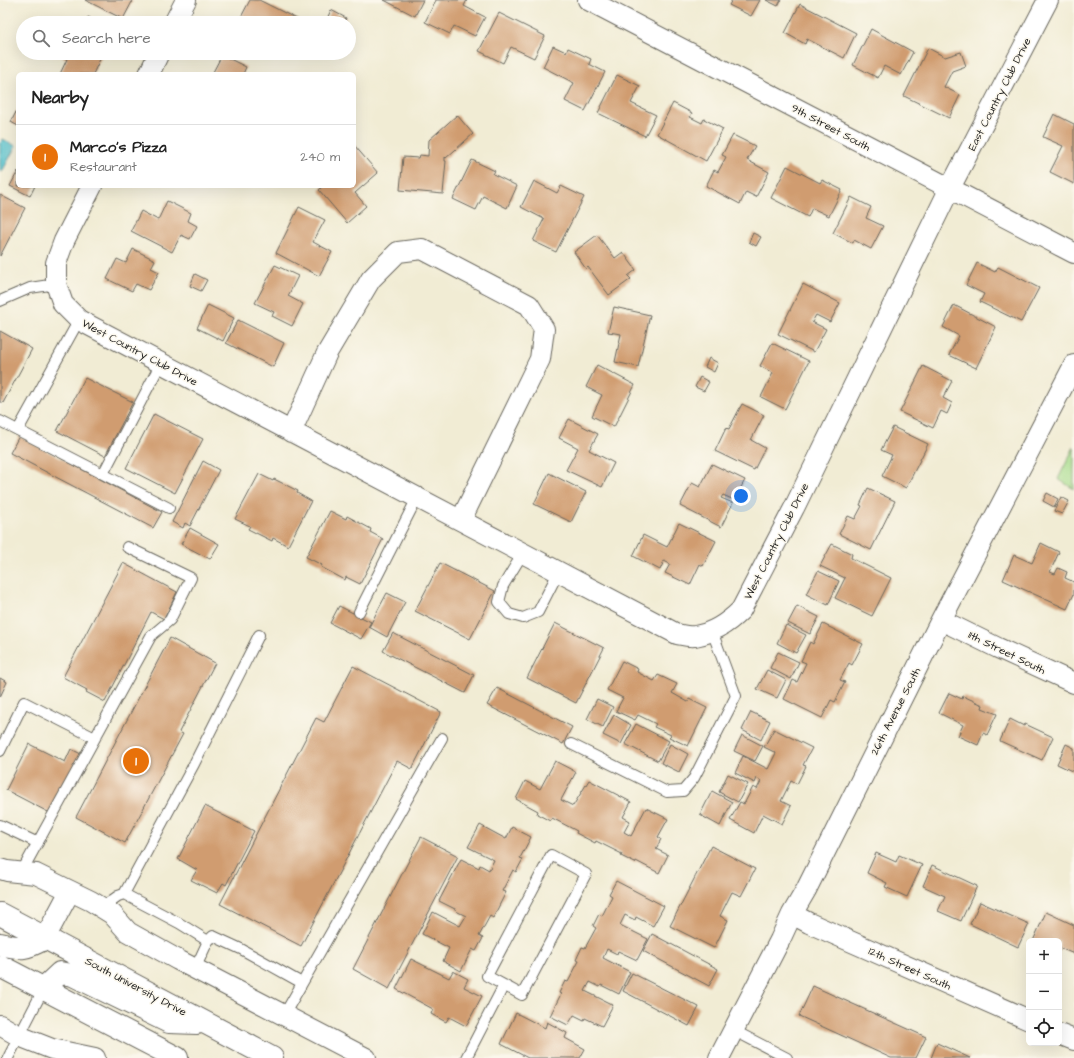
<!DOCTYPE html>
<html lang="en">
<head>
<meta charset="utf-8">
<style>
  body { margin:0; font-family:"Architects Daughter",sans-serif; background:#f2f2f2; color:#222 }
  .controls { position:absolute; right:12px; bottom:12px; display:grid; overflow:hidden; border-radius:6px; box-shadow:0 4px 16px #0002 }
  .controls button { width:36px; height:36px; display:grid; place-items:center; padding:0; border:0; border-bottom:1px solid #e0e0e0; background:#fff; color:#222; font:20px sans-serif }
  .you { position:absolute; left:741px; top:496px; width:14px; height:14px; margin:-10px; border:3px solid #fff; border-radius:50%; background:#1a73e8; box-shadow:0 0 0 6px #1a73e833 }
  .badge { display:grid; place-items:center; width:26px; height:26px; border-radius:50%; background:#db2777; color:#fff; font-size:13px; font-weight:700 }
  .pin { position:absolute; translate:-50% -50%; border:2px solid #fff; box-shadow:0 1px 4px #0006 }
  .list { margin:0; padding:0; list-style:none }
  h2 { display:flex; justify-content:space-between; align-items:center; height:52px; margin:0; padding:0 16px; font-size:17px }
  h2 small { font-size:13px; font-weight:400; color:#767676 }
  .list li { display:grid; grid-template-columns:26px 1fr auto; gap:12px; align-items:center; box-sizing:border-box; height:64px; padding:0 16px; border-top:1px solid #e0e0e0 }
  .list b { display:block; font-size:15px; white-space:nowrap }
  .list p { margin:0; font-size:13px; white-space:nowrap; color:#767676 }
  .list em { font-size:13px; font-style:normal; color:#767676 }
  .icon { flex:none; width:22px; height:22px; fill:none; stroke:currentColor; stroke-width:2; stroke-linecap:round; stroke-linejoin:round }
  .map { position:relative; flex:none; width:1074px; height:1058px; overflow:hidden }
  .search { position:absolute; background:#fff; box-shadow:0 4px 16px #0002; left:16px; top:16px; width:340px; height:44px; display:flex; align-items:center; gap:10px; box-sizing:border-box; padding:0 14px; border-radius:22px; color:#767676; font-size:15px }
  .panel { position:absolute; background:#fff; box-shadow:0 4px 16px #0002; left:16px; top:72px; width:340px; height:116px; border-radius:6px }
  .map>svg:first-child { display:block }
</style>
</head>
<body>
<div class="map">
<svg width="1074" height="1058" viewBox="0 0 1074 1058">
  <rect width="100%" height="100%" fill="#fbf7ec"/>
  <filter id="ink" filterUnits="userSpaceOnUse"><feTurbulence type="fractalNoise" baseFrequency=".025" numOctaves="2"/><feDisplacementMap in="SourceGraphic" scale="8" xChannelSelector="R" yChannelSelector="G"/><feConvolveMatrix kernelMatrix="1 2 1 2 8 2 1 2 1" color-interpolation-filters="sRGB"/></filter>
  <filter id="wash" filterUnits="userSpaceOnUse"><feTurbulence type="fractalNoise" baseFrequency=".012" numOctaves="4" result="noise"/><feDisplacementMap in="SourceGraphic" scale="16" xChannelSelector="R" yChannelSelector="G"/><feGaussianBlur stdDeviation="0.9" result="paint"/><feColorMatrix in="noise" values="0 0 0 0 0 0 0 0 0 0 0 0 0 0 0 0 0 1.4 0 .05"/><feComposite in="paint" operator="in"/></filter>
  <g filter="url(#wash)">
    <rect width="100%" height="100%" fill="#f1ecd4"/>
    <path fill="#a7dc8c" stroke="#627c54" d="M 1074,447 L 1074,489 L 1058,479 Z"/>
    <path fill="#50bec9" stroke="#366d72" d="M 3,139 L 16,146 L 2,172 L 0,171 L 0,144 Z"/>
    <g id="blocks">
      <path fill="#d09c70" d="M 85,0 L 133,0 L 123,19 Z
        M 250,0 L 259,0 L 301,21 L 300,23 L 248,23 L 240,19 Z
        M 384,0 L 423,0 L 415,16 Z
        M 436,0 L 467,0 L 464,6 L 485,17 L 475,36 L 454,26 L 450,34 L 425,22 Z
        M 732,0 L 760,0 L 751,16 L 729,5 Z
        M 766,0 L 781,0 L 778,6 Z
        M 800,4 L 856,33 L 844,58 L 807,39 L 805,44 L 785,33 Z
        M 331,10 L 346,18 L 344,23 L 325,23 Z
        M 499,13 L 545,36 L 534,58 L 511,47 L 503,63 L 479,51 Z
        M 88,17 L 101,23 L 85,23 Z
        M 871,29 L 913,52 L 901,75 L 884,66 L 878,78 L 853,65 Z
        M 553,46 L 566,52 L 568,48 L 591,59 L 589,64 L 605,72 L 585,111 L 565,101 L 574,83 L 543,67 Z
        M 928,48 L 945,57 L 961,52 L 966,66 L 952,71 L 944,87 L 960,95 L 949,118 L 904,96 Z
        M 57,53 L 103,53 L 93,74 L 60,74 L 67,59 L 57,54 Z
        M 263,53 L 278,53 L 275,59 Z
        M 222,55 L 246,67 L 243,74 L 212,74 Z
        M 617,75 L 640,86 L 631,103 L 656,115 L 645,136 L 598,113 Z
        M 673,103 L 692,113 L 690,117 L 702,123 L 704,119 L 723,129 L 706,161 L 657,134 Z
        M 18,108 L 18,126 L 11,122 Z
        M 1054,114 L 1074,124 L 1074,184 L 1050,172 L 1063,146 L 1043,137 Z
        M 457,115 L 473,134 L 446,158 L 445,157 L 445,161 L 446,161 L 443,194 L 400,190 L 403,157 L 419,158 L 420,155 L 428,156 L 429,140 Z
        M 733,135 L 755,146 L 747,160 L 769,172 L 756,197 L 746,192 L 740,204 L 706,186 L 714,170 L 718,172 L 726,157 L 722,155 Z
        M 354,145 L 378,173 L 355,193 L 366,206 L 347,223 L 319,190 L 323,186 L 354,186 Z
        M 472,160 L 495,171 L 493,174 L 517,186 L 507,208 L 483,196 L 476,210 L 453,199 Z
        M 787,166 L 820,183 L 822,180 L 842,190 L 829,216 L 812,208 L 808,217 L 771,198 Z
        M 18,171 L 18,186 L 35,186 L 30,196 L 10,186 Z
        M 534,181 L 557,193 L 561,186 L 584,197 L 556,252 L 533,241 L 544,219 L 521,207 Z
        M 0,195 L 25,208 L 0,256 Z
        M 851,197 L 871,207 L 866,218 L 883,226 L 871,249 L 854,240 L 853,243 L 833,233 Z
        M 167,201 L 191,213 L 188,221 L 197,226 L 190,239 L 181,235 L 172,252 L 131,231 L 141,211 L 158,220 Z
        M 299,207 L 325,220 L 313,242 L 332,252 L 319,276 L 276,253 Z
        M 753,233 L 761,237 L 756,246 L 749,242 Z
        M 597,235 L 615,258 L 623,252 L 636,270 L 628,276 L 631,279 L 609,295 L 588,267 L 586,269 L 574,252 Z
        M 133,249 L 155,260 L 151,268 L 159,272 L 149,290 L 136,284 L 132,291 L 107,279 L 117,259 L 126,263 Z
        M 977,263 L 995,272 L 998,267 L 1039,288 L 1021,322 L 980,302 L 984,294 L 966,285 Z
        M 275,265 L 298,276 L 288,296 L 303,304 L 292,326 L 272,316 L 274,312 L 255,303 Z
        M 195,274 L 207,280 L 201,291 L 190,286 Z
        M 803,284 L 840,303 L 830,322 L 816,315 L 812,322 L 826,329 L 814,352 L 778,334 Z
        M 208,305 L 234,318 L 223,341 L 197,328 Z
        M 954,305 L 996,327 L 976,368 L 949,355 L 959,336 L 943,327 Z
        M 614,307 L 650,315 L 638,367 L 615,362 L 621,334 L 608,332 Z
        M 238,320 L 284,343 L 273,367 L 226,343 Z
        M 0,331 L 32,349 L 3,403 L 0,402 Z
        M 772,343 L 809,361 L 785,409 L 761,397 L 773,373 L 760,366 Z
        M 709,358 L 718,363 L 714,372 L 705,367 Z
        M 597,365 L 635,385 L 614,427 L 592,416 L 602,395 L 586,387 Z
        M 923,366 L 952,381 L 943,398 L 952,403 L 947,414 L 941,411 L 933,428 L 900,412 Z
        M 700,377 L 709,382 L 704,391 L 695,387 Z
        M 85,378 L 133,402 L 105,456 L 57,431 Z
        M 742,404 L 764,415 L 751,440 L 765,448 L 754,470 L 715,451 L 726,428 L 729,429 Z
        M 154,414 L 203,439 L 175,493 L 126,468 Z
        M 569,419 L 598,434 L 589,450 L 614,463 L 602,487 L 566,470 L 578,448 L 559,438 Z
        M 893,427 L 928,444 L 906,488 L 882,476 L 892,455 L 881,450 Z
        M 19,436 L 162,512 L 153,528 L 10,453 Z
        M 203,461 L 219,470 L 190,526 L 185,523 L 183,528 L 172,522 Z
        M 712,464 L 745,480 L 734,500 L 723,495 L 721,498 L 733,503 L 721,527 L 680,506 L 692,483 L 700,487 Z
        M 549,473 L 586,492 L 571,522 L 534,504 Z
        M 259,474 L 273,481 L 274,479 L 298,491 L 297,493 L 311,501 L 288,546 L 273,538 L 272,541 L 248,529 L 250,526 L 235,519 Z
        M 868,488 L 895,501 L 871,550 L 839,534 L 848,516 L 855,519 L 862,506 L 860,505 Z
        M 1047,493 L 1058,499 L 1054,507 L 1043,501 Z
        M 1061,497 L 1069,501 L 1062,514 L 1054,511 Z
        M 330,511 L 346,519 L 347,516 L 371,529 L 370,532 L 383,539 L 360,584 L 346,577 L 345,580 L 321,567 L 322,565 L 306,557 Z
        M 679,523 L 716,541 L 703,566 L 700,564 L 690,585 L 665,573 L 670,564 L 664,561 L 660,570 L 633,556 L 643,535 L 667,547 Z
        M 190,528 L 219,544 L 210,559 L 181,544 Z
        M 1041,543 L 1059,552 L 1050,572 L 1055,574 L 1058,568 L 1067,572 L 1065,578 L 1074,582 L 1074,594 L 1067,609 L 1003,580 L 1014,555 L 1032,563 Z
        M 832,544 L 852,554 L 851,558 L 891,578 L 872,616 L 835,598 L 845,578 L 820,566 Z
        M 123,563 L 177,592 L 164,619 L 151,612 L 105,702 L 86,692 L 87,690 L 63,677 Z
        M 440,563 L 495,591 L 470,639 L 415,611 Z
        M 818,571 L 839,581 L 828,605 L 806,594 Z
        M 387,593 L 405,602 L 387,637 L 369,627 Z
        M 339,606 L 371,622 L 361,639 L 330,623 Z
        M 797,606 L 819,617 L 810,634 L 788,623 Z
        M 555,623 L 604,648 L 576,703 L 527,678 Z
        M 823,624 L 863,644 L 852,665 L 849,663 L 840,680 L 845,682 L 835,702 L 831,700 L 822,718 L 784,699 L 793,680 L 797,682 L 806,663 L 801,661 L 810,642 L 813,644 Z
        M 786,625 L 806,635 L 796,653 L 777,643 Z
        M 393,633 L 474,675 L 465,693 L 383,651 Z
        M 170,638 L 215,663 L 179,732 L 183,734 L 125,843 L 76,817 Z
        M 778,652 L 799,662 L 791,679 L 770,668 Z
        M 622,661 L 638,669 L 637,672 L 654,681 L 658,675 L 677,684 L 672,693 L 688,702 L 689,699 L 707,708 L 688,746 L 669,737 L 671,735 L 654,727 L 656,724 L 638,715 L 635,720 L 616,711 L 623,698 L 607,690 Z
        M 353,666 L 441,712 L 412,769 L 397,761 L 301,946 L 220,904 L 316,718 L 324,722 Z
        M 767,670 L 786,680 L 777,698 L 757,689 Z
        M 0,678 L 7,682 L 0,697 Z
        M 497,688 L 572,727 L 563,744 L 487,705 Z
        M 949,693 L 962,699 L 963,696 L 983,705 L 982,708 L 997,714 L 987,735 L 983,733 L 978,745 L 958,736 L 963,725 L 939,713 Z
        M 597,699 L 613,707 L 603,727 L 587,719 Z
        M 751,712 L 770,721 L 761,740 L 742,730 Z
        M 614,715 L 631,725 L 621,744 L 603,735 Z
        M 1010,719 L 1024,726 L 1025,724 L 1053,737 L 1042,760 L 1000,741 Z
        M 636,724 L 669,741 L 658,761 L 625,744 Z
        M 774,729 L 812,748 L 803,765 L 806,766 L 797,784 L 791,781 L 781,801 L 791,806 L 782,824 L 763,814 L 754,833 L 730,820 L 740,802 L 744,804 L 753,787 L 757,789 L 761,781 L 757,778 L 755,783 L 735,773 L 743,756 L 768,769 L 776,753 L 764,747 Z
        M 742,735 L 763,746 L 755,761 L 734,751 Z
        M 29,744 L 65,762 L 71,749 L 81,754 L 50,813 L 6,790 Z
        M 670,744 L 688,754 L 679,772 L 661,763 Z
        M 1066,744 L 1074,748 L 1074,772 L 1057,764 Z
        M 555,761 L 576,772 L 561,800 L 573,806 L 589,780 L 631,802 L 623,817 L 630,821 L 624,832 L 631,836 L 646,808 L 668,819 L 658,837 L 661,839 L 656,849 L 668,855 L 659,873 L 636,861 L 635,863 L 621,856 L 622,854 L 596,841 L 595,843 L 576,833 L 577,831 L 552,818 L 550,821 L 537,814 L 538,811 L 516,799 L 525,781 L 540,789 Z
        M 728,774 L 748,784 L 738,802 L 719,792 Z
        M 712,791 L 732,802 L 720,826 L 700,815 Z
        M 205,806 L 254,831 L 226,885 L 223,883 L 217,893 L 191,880 L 197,870 L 178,859 Z
        M 480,825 L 506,839 L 512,827 L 531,837 L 520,858 L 523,859 L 516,872 L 513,870 L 502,891 L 506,892 L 493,918 L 490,916 L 479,936 L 483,938 L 476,951 L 472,949 L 461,971 L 443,961 L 449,948 L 422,934 L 433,912 L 460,926 L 466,916 L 456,911 L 457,910 L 439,901 L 461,859 L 479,868 L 480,865 L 489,870 L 494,860 L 468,847 Z
        M 421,837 L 458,856 L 389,989 L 353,969 Z
        M 711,846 L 755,869 L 741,896 L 732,892 L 720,916 L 728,920 L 714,948 L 670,926 Z
        M 876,853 L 896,862 L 899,855 L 922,865 L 907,897 L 885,887 L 887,883 L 867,873 Z
        M 932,865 L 977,886 L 961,921 L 938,911 L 945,896 L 923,886 Z
        M 616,881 L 664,906 L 653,926 L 636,917 L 635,920 L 625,915 L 620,925 L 648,939 L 637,960 L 618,951 L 617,954 L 607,949 L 603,958 L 630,972 L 619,994 L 601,985 L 600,987 L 590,982 L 585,991 L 613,1005 L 602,1026 L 585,1018 L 584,1020 L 574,1015 L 568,1025 L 550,1016 L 561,994 L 559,993 L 565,981 L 568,982 L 579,961 L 576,960 L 582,947 L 585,948 L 596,928 L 593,926 L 599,914 L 602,916 L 612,896 L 609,894 Z
        M 980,902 L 1029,924 L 1018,947 L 970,924 Z
        M 1046,912 L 1074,925 L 1074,954 L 1060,948 L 1059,951 L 1059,941 L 1033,941 Z
        M 652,934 L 718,969 L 709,986 L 643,951 Z
        M 411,959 L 449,978 L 453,971 L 468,979 L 464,987 L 482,996 L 466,1026 L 449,1017 L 446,1022 L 431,1014 L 433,1009 L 396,989 Z
        M 632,973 L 699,1007 L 689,1026 L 623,991 Z
        M 813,986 L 926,1037 L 916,1058 L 891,1058 L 799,1016 Z
        M 516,1013 L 545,1028 L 547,1022 L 567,1033 L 565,1038 L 585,1049 L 580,1058 L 528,1058 L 501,1044 Z
        M 937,1043 L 970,1058 L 931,1058 Z"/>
    </g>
  </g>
  <g filter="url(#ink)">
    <use href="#blocks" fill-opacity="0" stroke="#67655c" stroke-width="1"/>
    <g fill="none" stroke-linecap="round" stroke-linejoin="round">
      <defs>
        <path id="lane" d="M 0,301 L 30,288 L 56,284
          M 0,421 L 169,508
          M 18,430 L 79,320
          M 103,474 L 161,363
          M 523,553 L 503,586 L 499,602 L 509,614 L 523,618 L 538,612 L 559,571
          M 359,612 L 417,498
          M 571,744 L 667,792 L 683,791 L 694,778 L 736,696 L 712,631
          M 0,751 L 24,702 L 95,738
          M 0,825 L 38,843
          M 551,855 L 586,874 L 522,995 L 487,976 Z
          M 21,873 L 151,636 L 170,620 L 191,578 L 127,547
          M 124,894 L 193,766 L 259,635
          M 101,908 L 118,896 L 124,894 L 179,923 L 208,941
          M 195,969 L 208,941 L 213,936 L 241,949 L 302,983
          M 284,1015 L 442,738
          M 733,1030 L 787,1058
          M 8,1058 L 44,988
          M 466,1058 L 504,985"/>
        <path id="street" d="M 588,0 L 1074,253
          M 174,23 L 186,0
          M 149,74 L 159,53
          M 92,186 L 64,241 L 56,263 L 56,284 L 63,304 L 79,320 L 677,634 C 682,635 690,637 695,636 C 714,633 728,623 741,610 L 794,508 L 950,188 L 1048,0
          M 291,432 L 327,353 L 371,279 L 398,252 L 422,249 L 529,305 L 544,329 L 540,359 L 461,520
          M 941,620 L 998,648 L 1074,683
          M 0,869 L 7,871 L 36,874 L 91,901 L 112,914 L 128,932 L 178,960 L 366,1058
          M 792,914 L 809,923 L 1029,1020
          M 45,938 L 70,891
          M 0,1025 L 19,1036 L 52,1049 L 95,1058
          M 1059,1034 L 1074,1040
          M 719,1058 L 780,940 L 792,914 L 806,890 L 941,620 L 1074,365"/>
        <path id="primary" d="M 0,914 L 272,1058
          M 0,944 C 22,949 26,949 45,938
          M 0,966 L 177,1058
          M 44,988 L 60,973 L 73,975 L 169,1022 L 197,1023"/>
      </defs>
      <use href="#lane" stroke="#67655c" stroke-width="12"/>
      <use href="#street" stroke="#67655c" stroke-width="22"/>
      <use href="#primary" stroke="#67655c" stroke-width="24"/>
      <use href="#lane" stroke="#fff" stroke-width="10"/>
      <use href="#street" stroke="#fff" stroke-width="20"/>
      <use href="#primary" stroke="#fff" stroke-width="22"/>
    </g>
  </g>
  <g text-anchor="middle" stroke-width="3" stroke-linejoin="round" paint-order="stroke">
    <g font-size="11" fill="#1c1c1c" stroke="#fbf7ec">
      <text transform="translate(999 94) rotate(-63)" y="4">East Country Club Drive</text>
      <text transform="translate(831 127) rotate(28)" y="4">9th Street South</text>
      <text transform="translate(140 352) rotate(28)" y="4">West Country Club Drive</text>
      <text transform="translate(776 541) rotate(-63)" y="4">West Country Club Drive</text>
      <text transform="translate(1007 652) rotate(26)" y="4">11th Street South</text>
      <text transform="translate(895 711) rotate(-63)" y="4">26th Avenue South</text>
      <text transform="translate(910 968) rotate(24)" y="4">12th Street South</text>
      <text transform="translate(136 986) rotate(28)" y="4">South University Drive</text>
    </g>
  </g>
</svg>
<div class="controls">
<button>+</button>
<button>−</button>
<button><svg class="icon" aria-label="locate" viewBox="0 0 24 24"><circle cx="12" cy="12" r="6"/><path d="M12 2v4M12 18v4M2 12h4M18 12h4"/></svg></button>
</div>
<div class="you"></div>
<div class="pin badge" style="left:136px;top:761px;background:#e8710a">1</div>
<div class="search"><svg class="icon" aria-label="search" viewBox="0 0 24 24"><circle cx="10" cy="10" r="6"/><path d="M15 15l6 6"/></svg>Search here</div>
<section class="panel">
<h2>Nearby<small></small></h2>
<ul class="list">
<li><span class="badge" style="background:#e8710a">1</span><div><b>Marco's Pizza</b><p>Restaurant</p></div><em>240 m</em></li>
</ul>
</section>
</div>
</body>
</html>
